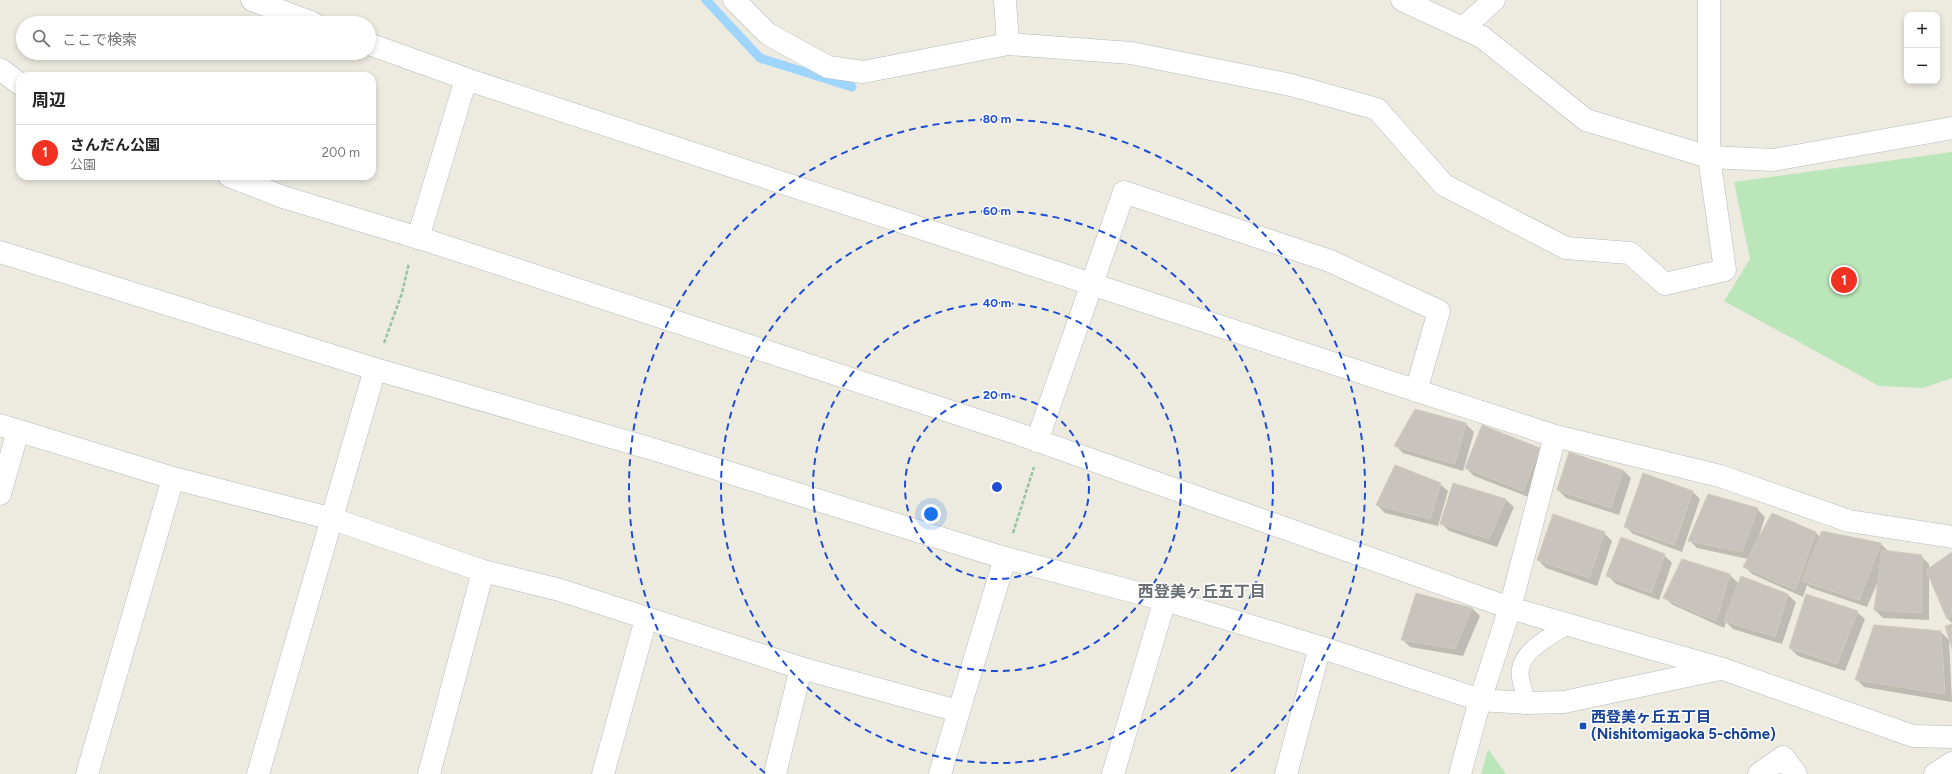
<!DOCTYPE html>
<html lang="ja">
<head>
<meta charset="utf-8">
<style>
  body { margin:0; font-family:Figtree,"Noto Sans JP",sans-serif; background:#f6f6f6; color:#222 }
  .controls { position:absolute; right:12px; top:12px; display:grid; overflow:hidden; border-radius:8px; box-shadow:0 2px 6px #0003 }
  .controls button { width:36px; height:36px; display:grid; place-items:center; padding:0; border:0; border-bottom:1px solid #e0e0e0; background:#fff; color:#222; font:20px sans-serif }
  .you { position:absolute; left:931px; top:514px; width:14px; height:14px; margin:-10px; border:3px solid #fff; border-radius:50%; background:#1a73e8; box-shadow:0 0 0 6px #1a73e833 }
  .badge { display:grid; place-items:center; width:26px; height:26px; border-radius:50%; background:#f13121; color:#fff; font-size:13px; font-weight:700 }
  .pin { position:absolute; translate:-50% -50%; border:2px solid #fff; box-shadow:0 1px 4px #0006 }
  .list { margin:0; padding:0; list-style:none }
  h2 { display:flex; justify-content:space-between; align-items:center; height:52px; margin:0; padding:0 16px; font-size:17px }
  h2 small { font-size:13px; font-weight:400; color:#767676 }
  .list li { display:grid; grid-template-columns:26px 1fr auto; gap:12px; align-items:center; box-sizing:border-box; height:56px; padding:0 16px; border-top:1px solid #e0e0e0 }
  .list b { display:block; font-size:15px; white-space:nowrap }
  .list p { margin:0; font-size:13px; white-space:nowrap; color:#767676 }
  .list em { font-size:13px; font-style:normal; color:#767676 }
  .icon { flex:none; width:22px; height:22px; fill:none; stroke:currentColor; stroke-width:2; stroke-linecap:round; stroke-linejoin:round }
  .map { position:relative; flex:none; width:1952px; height:774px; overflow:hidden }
  .search { position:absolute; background:#fff; box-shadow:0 2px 6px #0003; left:16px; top:16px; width:360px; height:44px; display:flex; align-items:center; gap:10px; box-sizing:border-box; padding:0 14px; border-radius:22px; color:#767676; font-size:15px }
  .panel { position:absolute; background:#fff; box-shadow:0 2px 6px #0003; left:16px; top:72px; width:360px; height:108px; border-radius:12px }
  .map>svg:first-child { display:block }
</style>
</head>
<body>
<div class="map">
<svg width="1952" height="774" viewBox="0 0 1952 774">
  <rect width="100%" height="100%" fill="#edeae0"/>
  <path fill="#bae6ba" d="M 1952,152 L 1952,378 L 1923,388 L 1879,386 L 1724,301 L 1750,259 L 1734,182 Z
    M 1488,749 L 1506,774 L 1481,774 Z"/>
  <path fill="#0003" d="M 1416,410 L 1466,424 L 1474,432 L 1463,471 L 1403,453 L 1395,445 Z
    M 1539,449 L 1547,457 L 1531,498 L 1474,476 L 1466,468 Z
    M 1623,470 L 1631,478 L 1619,515 L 1566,498 L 1558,490 Z
    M 1440,484 L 1448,491 L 1438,526 L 1385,513 L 1377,505 Z
    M 1454,484 L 1506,500 L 1514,507 L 1497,547 L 1449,531 L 1441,523 Z
    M 1693,492 L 1700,499 L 1682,552 L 1633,534 L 1625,526 Z
    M 1757,509 L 1765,517 L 1758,540 L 1772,514 L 1816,533 L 1820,537 L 1822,532 L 1881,544 L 1889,552 L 1921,556 L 1929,564 L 1929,569 L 1952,553 L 1952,623 L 1947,618 L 1929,574 L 1929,620 L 1883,618 L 1875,610 L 1880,577 L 1867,607 L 1811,588 L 1807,585 L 1803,597 L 1752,574 L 1744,566 L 1748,559 L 1697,548 L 1689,540 Z
    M 1604,533 L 1612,541 L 1597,586 L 1546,568 L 1538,560 Z
    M 1664,555 L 1672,563 L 1659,600 L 1616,584 L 1608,576 Z
    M 1683,560 L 1730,575 L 1739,584 L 1788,595 L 1796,602 L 1782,644 L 1733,629 L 1726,622 L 1724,628 L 1673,605 L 1665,598 Z
    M 1417,594 L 1472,608 L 1480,616 L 1463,656 L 1410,647 L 1402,639 Z
    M 1857,612 L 1865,619 L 1845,671 L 1798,656 L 1790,648 Z
    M 1941,632 L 1949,640 L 1952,702 L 1864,687 L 1856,679 Z"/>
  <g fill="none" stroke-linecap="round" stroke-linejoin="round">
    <path stroke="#9ed5ff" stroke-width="9" d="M 706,0 L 760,58 L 852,87"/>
  </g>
  <path fill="#c8c4bd" stroke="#d2cbbe" d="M 1415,409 L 1466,423 L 1455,464 L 1394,446 Z
    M 1482,425 L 1540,448 L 1523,491 L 1465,468 Z
    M 1569,452 L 1623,470 L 1611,508 L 1557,490 Z
    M 1395,465 L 1441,483 L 1430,519 L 1376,505 Z
    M 1643,473 L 1693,491 L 1674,545 L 1624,527 Z
    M 1453,483 L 1506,499 L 1489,539 L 1440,524 Z
    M 1708,494 L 1758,508 L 1742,552 L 1688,541 Z
    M 1772,513 L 1816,532 L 1795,590 L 1743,567 Z
    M 1553,514 L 1605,532 L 1589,578 L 1537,560 Z
    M 1822,531 L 1881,543 L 1859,600 L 1802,581 Z
    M 1621,537 L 1665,554 L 1651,593 L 1606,576 Z
    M 1882,550 L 1922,555 L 1922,613 L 1874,610 Z
    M 1952,552 L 1952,616 L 1947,619 L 1926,570 Z
    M 1682,559 L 1730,574 L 1716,621 L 1663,598 Z
    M 1741,576 L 1788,594 L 1775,637 L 1724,621 Z
    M 1416,593 L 1472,608 L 1455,649 L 1401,640 Z
    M 1806,594 L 1858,611 L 1837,664 L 1789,648 Z
    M 1952,624 L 1952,649 L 1945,626 Z
    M 1874,625 L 1941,631 L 1945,694 L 1855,680 Z"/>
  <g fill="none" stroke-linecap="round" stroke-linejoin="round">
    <defs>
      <path id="service" d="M 1527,703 C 1525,694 1520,682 1520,672 C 1521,650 1551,636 1567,626"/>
      <path id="pedestrian" d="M 1463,28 L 1494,0"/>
      <path id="minor" d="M 252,0 L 313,23
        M 734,0 L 768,34 L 828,67 L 863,72 L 1008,44
        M 1005,0 L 1008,44 L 1131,53 L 1291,85 L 1377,109 L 1444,185 L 1566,248 L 1630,253 L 1665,284 L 1725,270 L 1709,157 L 1709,0
        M 1402,0 L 1482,37 L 1586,120 L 1709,157 L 1773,160 L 1952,128
        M 369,44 L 475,82 L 1555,436 L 1720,476 L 1849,521 L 1952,537
        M 418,238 L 466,79
        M 0,252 L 375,369 L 649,448 L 1005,558 L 1165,600 L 1320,647 L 1480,700 L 1527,703
        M 0,425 L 173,478 L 333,519 L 483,571 L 560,590 L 801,668 L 958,711
        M 1037,441 L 1124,192 L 1330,261 L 1439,311 L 1416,391
        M 0,494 L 18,431
        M 87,774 L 173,478
        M 258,774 L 375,369
        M 429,774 L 483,571
        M 603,774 L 646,619
        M 775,774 L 801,668
        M 1113,774 L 1165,600
        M 1286,774 L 1320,647
        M 1460,774 L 1480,700 L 1510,608 L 1555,436
        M 1759,774 L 1783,757 L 1796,774
        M 1935,774 L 1952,763"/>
      <path id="tertiary" d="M 0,69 L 20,84
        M 229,176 L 283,197 L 432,242 L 1013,432 L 1510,608 L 1723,669 L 1913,736 L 1952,737
        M 1527,703 L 1564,702 L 1720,669
        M 940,774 L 1005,558"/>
    </defs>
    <use href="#service" stroke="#b6b9be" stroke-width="18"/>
    <use href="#pedestrian" stroke="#b6b9be" stroke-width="23"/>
    <use href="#minor" stroke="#b6b9be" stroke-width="23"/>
    <use href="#tertiary" stroke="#b6b9be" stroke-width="23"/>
    <path stroke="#92c5a0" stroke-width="2.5" stroke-dasharray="4 2" stroke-linecap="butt" d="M 384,343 L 402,293 L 409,263
      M 1013,533 L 1034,467"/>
    <use href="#service" stroke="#fff" stroke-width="17"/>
    <use href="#pedestrian" stroke="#fff" stroke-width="22"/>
    <use href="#minor" stroke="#fff" stroke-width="22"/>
    <use href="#tertiary" stroke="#fff" stroke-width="22"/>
  </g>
  <g fill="none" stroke="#1d4ed8" stroke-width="2" stroke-dasharray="7 5">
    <circle cx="997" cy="487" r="92"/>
    <circle cx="997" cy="487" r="184"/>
    <circle cx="997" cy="487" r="276"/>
    <path d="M765 773A368 368 0 1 1 1229 773"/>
  </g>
  <rect fill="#1a4fb4" stroke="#fff" stroke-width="1.5" x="1579" y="722" width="8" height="8" rx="2"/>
  <g text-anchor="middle" stroke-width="3" stroke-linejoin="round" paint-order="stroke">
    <g font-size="15" font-weight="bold" fill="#164399" stroke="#fff" text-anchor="start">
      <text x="1591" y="722">西登美ヶ丘五丁目<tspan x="1591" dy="17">(Nishitomigaoka 5-chōme)</tspan></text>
    </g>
    <g font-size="16" font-weight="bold" fill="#6a6f74" stroke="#fff">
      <text x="1202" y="597">西登美ヶ丘五丁目</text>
    </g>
  </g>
  <circle cx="997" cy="487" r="6" fill="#1d4ed8" stroke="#fff" stroke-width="2"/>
  <g font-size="12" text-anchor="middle" font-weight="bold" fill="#1d4ed8" stroke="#fff" stroke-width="3" stroke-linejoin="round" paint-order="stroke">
    <text x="997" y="123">80 m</text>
    <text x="997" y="215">60 m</text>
    <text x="997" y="307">40 m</text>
    <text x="997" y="399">20 m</text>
  </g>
</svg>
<div class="controls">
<button>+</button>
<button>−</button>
</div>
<div class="you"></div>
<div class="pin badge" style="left:1844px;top:280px">1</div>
<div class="search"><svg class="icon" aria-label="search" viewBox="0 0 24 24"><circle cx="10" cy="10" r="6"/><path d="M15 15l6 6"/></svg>ここで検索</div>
<section class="panel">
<h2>周辺<small></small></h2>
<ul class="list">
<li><span class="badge">1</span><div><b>さんだん公園</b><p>公園</p></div><em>200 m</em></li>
</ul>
</section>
</div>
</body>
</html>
